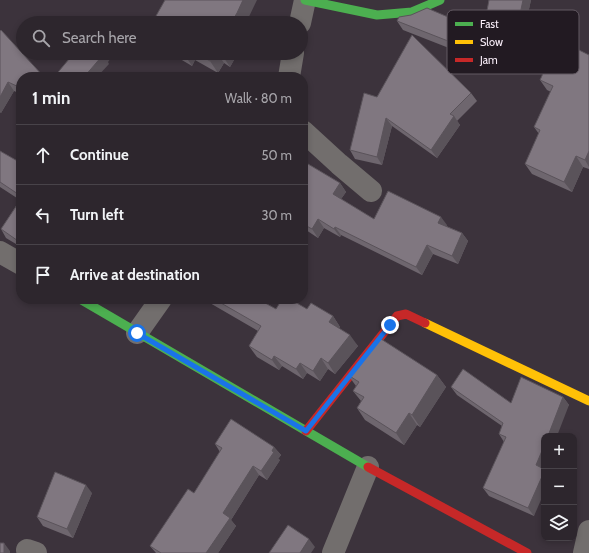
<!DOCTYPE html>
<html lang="en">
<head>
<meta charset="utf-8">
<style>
  body { margin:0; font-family:Cabin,sans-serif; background:#352e35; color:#f1f3f6 }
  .controls { position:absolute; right:12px; bottom:12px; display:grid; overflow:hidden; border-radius:8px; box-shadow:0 2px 6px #0003 }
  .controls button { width:36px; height:36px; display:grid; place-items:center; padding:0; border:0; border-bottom:1px solid #484349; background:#2d262d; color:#f1f3f6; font:20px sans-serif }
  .stop { position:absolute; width:12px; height:12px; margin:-9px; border:3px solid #1a73e8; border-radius:50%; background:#fff }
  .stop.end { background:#1a73e8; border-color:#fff; box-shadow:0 1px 4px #0008 }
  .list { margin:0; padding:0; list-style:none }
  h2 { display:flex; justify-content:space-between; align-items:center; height:52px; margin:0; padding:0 16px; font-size:17px }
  h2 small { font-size:13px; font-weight:400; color:#a7a5aa }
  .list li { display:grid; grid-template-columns:26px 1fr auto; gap:12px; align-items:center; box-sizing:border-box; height:60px; padding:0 16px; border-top:1px solid #484349 }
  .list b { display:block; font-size:15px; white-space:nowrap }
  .list em { font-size:13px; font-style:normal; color:#a7a5aa }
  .icon { flex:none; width:22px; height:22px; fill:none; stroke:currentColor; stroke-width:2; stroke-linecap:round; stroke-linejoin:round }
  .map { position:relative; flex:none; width:589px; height:553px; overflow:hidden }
  .search { position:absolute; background:#2d262d; box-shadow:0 2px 6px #0003; left:16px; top:16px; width:292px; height:44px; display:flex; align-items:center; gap:10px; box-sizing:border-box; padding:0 14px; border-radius:22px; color:#a7a5aa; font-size:15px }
  .panel { position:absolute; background:#2d262d; box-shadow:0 2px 6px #0003; left:16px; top:72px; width:292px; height:232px; border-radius:16px }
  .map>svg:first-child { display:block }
</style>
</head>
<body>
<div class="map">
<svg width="589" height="553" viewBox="0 0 589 553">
  <rect width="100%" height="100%" fill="#3c333c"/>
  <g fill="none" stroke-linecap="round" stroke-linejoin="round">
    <path stroke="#726e6d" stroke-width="22" d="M 300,23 L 305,0
      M 289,77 L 293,53
      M 303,131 L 339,164 L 371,191
      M 0,252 L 21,264
      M 137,333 L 161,299
      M 27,550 L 36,553
      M 333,553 L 368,467
      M 584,553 L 589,531"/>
    <path stroke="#4caf50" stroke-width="9" d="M 305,0 L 377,15 L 412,12 L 440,0
      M 80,299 L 368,467"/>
    <path stroke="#ffc107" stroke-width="9" d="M 425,323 L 589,401"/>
    <path stroke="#c62828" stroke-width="9" d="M 306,431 L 397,316 L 406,314 L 425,323
      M 368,467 L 527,553"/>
  </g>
  <path fill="#6e666e" d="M 489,0 L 531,0 L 526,22 L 542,28 L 548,36 L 534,70 L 509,59 L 505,70 L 403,30 L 397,21 L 483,32 Z
    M 0,31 L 21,77 L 21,94 L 14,91 L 1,113 L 0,112 Z
    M 170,53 L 238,53 L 230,67 L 224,63 L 218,73 L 195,60 L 192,66 Z
    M 589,55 L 589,169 L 583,167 L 572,192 L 532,174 L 525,164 L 539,134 L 534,127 L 551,92 L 547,90 L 540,80 L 568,66 Z
    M 471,93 L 477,101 L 457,121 L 460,125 L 437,158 L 392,126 L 382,165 L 355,159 L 350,150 L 377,97 Z
    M 0,151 L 21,163 L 21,247 L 6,238 L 1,229 L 20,200 L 0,187 Z
    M 303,161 L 340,183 L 346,192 L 341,199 L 374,219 L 447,225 L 446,226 L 462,233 L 468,241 L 458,264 L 433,254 L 422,275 L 341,235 L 340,237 L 324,228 L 318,238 L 303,228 Z
    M 203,299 L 258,299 L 276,309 L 307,309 L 333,316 L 340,327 L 339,328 L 358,346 L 335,374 L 328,369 L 320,381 L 307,373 L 303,379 L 282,366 L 279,370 L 257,357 L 249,346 L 258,331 Z
    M 348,375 L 437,375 L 446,387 L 420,427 L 417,425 L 404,445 L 365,420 L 357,408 L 361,401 L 353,391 L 356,386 Z
    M 451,387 L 511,403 L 563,397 L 569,405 L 544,436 L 534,516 L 489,496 L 483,488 L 504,442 L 499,434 L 502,426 L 457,395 Z
    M 215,444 L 274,447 L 281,455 L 278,459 L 280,460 L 267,480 L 259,475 L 231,520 L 236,526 L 218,553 L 156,553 L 150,546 L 194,493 L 220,452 Z
    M 92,493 L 73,538 L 43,526 L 37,517 Z"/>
  <path fill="#5a535a" d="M 243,0 L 257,0 L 246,23 L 231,23 Z
    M 523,0 L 531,0 L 525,28 L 519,19 Z
    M 542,28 L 548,36 L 534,70 L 528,61 Z
    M 503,51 L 509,59 L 505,70 L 499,61 Z
    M 102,53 L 115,53 L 108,62 L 109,64 L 97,77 L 84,77 Z
    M 184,53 L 191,53 L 195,60 L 192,66 L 184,54 Z
    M 214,53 L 217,53 L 224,63 L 218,73 L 210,61 Z
    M 223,53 L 238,53 L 230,67 L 222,55 Z
    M 8,82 L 14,91 L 1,113 L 0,111 L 0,97 Z
    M 454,116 L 460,125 L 437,158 L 431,150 Z
    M 386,118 L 392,126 L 382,165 L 377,157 Z
    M 589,151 L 589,167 L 585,160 Z
    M 576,156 L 583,167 L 572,192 L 564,182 Z
    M 340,183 L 346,192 L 339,202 L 333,194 Z
    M 441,217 L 447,225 L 444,231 L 438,223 Z
    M 318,219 L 324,228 L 318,238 L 312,229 Z
    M 335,227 L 341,235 L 340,237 L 334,229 Z
    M 462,233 L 468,241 L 458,264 L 452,256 Z
    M 427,245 L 433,254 L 422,275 L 416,267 Z
    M 333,316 L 340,327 L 337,332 L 329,322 Z
    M 350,335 L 358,346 L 335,374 L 328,363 Z
    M 274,356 L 282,366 L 279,370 L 272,360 Z
    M 321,358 L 328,369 L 320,381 L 313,371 Z
    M 300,363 L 307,373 L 303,379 L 296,369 Z
    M 437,375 L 446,387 L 420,427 L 412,415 Z
    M 563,397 L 569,405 L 557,436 L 548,436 Z
    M 409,413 L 417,425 L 404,445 L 396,433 Z
    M 544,446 L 544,469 L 536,465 Z
    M 274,447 L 281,455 L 278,459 L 280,460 L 267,480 L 261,471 Z
    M 253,466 L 259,475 L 231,520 L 236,526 L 218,553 L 206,553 L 223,513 Z
    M 544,472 L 544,493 L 534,516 L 528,508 Z
    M 86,485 L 92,493 L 73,538 L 67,529 Z
    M 309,539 L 315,547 L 311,553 L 300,553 Z
    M 4,543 L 10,551 L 10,553 L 4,553 Z"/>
  <path fill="#807780" stroke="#5a535a" d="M 165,0 L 243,0 L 237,13 L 231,23 L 152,23 Z
    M 489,0 L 523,0 L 519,19 L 542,28 L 528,61 L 503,51 L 499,61 L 397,21 L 399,17 L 411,15 L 427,8 L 483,32 Z
    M 102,20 L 105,23 L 99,23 Z
    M 1,30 L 44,77 L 21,77 L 21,88 L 8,82 L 0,97 L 0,31 Z
    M 412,35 L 471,93 L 450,114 L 454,116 L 431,150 L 386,118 L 377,157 L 350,150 L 364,93 L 377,97 Z
    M 577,49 L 589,55 L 589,151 L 585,160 L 576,156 L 564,182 L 525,164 L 540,130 L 534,127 L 553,86 L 540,80 L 550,58 L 568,66 Z
    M 74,53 L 102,53 L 101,54 L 103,55 L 84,77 L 54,77 Z
    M 196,53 L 214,53 L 210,61 Z
    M 0,151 L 21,163 L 21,196 L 0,182 Z
    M 303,161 L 340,183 L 333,194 L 374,219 L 388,191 L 441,217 L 438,223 L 462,233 L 452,256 L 427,245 L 416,267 L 335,227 L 334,229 L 318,219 L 312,229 L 303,224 Z
    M 21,199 L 21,243 L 1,229 Z
    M 214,299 L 258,299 L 276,309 L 282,299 L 290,299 L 307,309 L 311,303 L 333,316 L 329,322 L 350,335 L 328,363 L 321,358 L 313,371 L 300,363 L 296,369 L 274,356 L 272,360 L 249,346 L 261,326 Z
    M 378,337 L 437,375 L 412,415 L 409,413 L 396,433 L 357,408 L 364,397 L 353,391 L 359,382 L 348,375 Z
    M 463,369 L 511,403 L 521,377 L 563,397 L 548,436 L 544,436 L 544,446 L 536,465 L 544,469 L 544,472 L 528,508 L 483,488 L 506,437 L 499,434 L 503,423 L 451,387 Z
    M 231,419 L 274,447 L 272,451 L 274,452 L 261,471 L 253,466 L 223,513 L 230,518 L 206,553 L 161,553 L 150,546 L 188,489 L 194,493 L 222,448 L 215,444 Z
    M 55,472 L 86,485 L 67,529 L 37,517 Z
    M 288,525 L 309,539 L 300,553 L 269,553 Z
    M 0,543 L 4,543 L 4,553 L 0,553 Z"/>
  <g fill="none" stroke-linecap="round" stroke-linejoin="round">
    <path stroke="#1a73e8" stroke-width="5" d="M 137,333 L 306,431 L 390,325"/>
  </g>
  <rect x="447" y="10" width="132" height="64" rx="6" fill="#221a22" stroke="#635a63" stroke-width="1"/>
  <rect x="455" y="22" width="18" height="4" fill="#4caf50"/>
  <rect x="455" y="40" width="18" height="4" fill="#ffc107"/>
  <rect x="455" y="58" width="18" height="4" fill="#c62828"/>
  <g font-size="11" fill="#fcf1fc">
    <text x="480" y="28">Fast</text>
    <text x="480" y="46">Slow</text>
    <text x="480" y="64">Jam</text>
  </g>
</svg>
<div class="controls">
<button>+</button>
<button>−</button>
<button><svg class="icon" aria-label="layers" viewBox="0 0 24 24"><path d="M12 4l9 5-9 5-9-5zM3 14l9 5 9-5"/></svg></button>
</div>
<div class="stop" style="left:137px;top:333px"></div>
<div class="stop end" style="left:390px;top:325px"></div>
<div class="search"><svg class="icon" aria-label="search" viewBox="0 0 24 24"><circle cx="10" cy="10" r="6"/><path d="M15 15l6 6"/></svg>Search here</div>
<section class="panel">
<h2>1 min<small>Walk · 80 m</small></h2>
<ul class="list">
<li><svg class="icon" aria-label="ahead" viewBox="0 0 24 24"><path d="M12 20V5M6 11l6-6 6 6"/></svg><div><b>Continue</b></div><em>50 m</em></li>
<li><svg class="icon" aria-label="left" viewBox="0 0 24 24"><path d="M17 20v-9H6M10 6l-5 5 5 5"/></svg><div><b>Turn left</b></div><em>30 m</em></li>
<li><svg class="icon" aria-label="arrive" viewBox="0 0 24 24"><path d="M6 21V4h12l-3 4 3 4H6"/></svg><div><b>Arrive at destination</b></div></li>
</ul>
</section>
</div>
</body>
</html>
